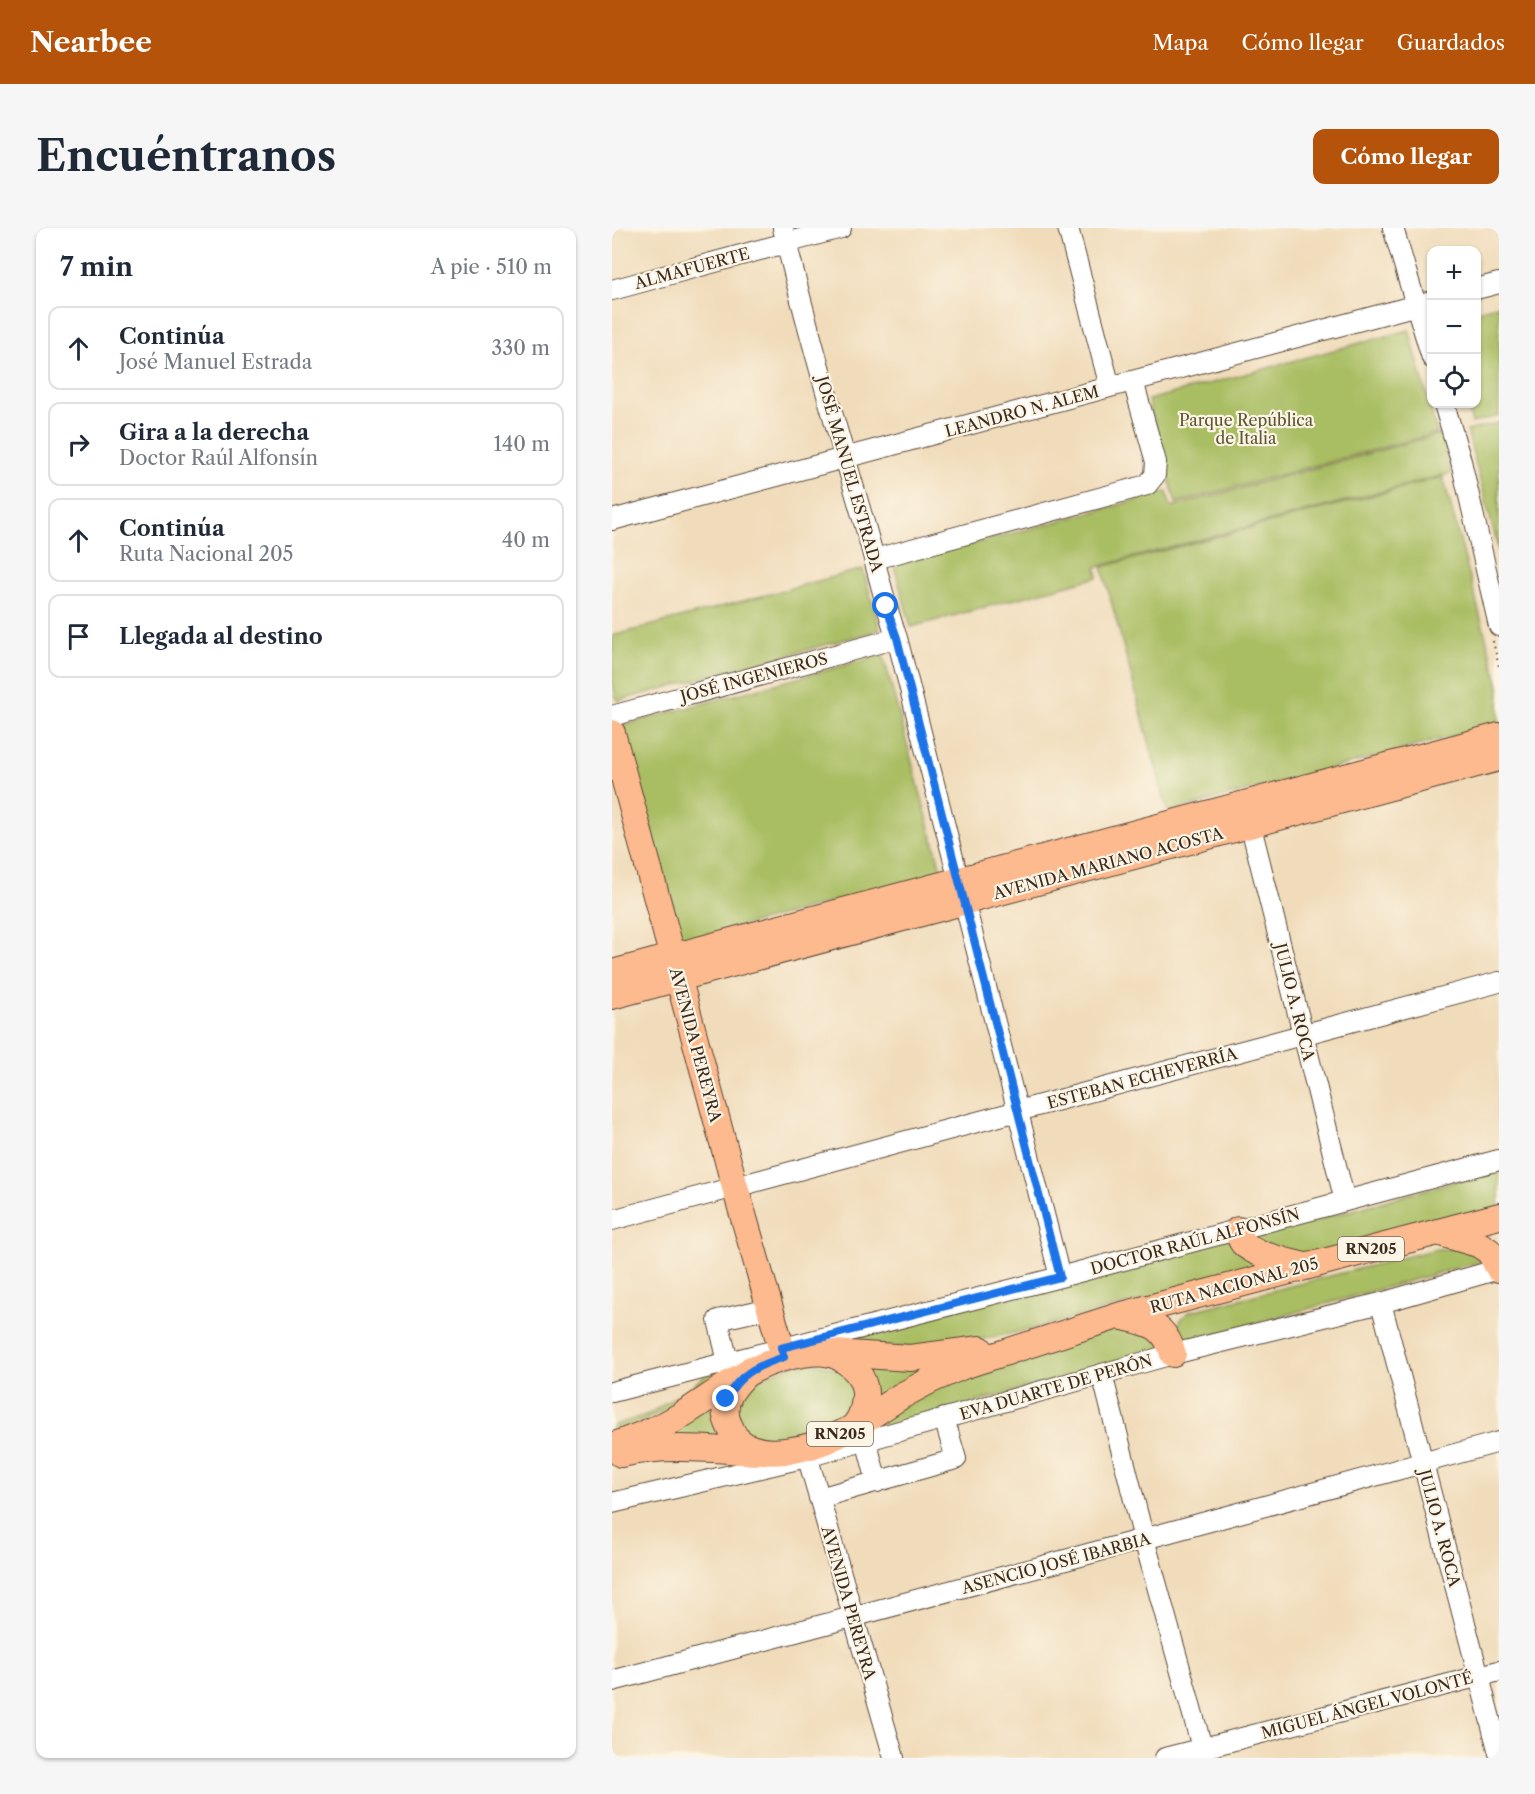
<!DOCTYPE html>
<html lang="es">
<head>
<meta charset="utf-8">
<style>
  body { margin:0; font-family:"Libre Caslon Text",serif; background:#f6f6f7; color:#1f2937 }
  .controls { position:absolute; right:18px; top:18px; display:grid; overflow:hidden; border-radius:12px; box-shadow:0 2px 4px #0004 }
  .controls button { width:54px; height:54px; display:grid; place-items:center; padding:0; border:0; border-bottom:2px solid #e0e1e3; background:#fff; color:#1f2937; font:30px sans-serif }
  .stop { position:absolute; width:18px; height:18px; margin:-14px; border:4px solid #1a73e8; border-radius:50%; background:#fff }
  .stop.end { background:#1a73e8; border-color:#fff; box-shadow:0 2px 6px #0008 }
  .list { margin:0; padding:0; list-style:none }
  h2 { display:flex; justify-content:space-between; align-items:center; height:78px; margin:0; padding:0 24px; font-size:26px }
  h2 small { font-size:20px; font-weight:400; color:#747a83 }
  .list li { display:grid; grid-template-columns:39px 1fr auto; gap:18px; align-items:center; box-sizing:border-box; height:84px; margin:0 12px 12px; padding:0 12px; border:2px solid #e0e1e3; border-radius:12px }
  .list b { display:block; font-size:22px; white-space:nowrap }
  .list p { margin:0; font-size:20px; white-space:nowrap; color:#747a83 }
  .list em { font-size:20px; font-style:normal; color:#747a83 }
  .icon { flex:none; width:33px; height:33px; fill:none; stroke:currentColor; stroke-width:2; stroke-linecap:round; stroke-linejoin:round }
  .map { position:relative; flex:none; width:887px; height:1530px; overflow:hidden; border-radius:12px }
  header { display:flex; align-items:center; gap:36px; box-sizing:border-box; height:84px; padding:0 30px; background:#b45309; color:#fff }
  header strong { font-size:28px }
  nav { display:flex; gap:33px; margin-inline-start:auto; font-size:21px }
  .intro { display:flex; align-items:center; justify-content:space-between; box-sizing:border-box; height:144px; padding:0 36px }
  h1 { margin:0; font-size:42px }
  .button { padding:15px 27px; border-radius:12px; background:#b45309; color:#fff; font-size:21px; font-weight:700 }
  main { display:flex; gap:36px; padding:0 36px }
  aside { flex:1; background:#fff; border-radius:12px; box-shadow:0 2px 4px #0004 }
  .map>svg:first-child { display:block }
</style>
</head>
<body>
<header>
<strong>Nearbee</strong>
<nav><a>Mapa</a><a>Cómo llegar</a><a>Guardados</a></nav>
</header>
<div class="intro"><h1>Encuéntranos</h1><a class="button">Cómo llegar</a></div>
<main>
<aside>
<h2>7 min<small>A pie · 510 m</small></h2>
<ul class="list">
<li><svg class="icon" aria-label="ahead" viewBox="0 0 24 24"><path d="M12 20V5M6 11l6-6 6 6"/></svg><div><b>Continúa</b><p>José Manuel Estrada</p></div><em>330 m</em></li>
<li><svg class="icon" aria-label="right" viewBox="0 0 24 24"><path d="M7 20v-9h11M14 6l5 5-5 5"/></svg><div><b>Gira a la derecha</b><p>Doctor Raúl Alfonsín</p></div><em>140 m</em></li>
<li><svg class="icon" aria-label="ahead" viewBox="0 0 24 24"><path d="M12 20V5M6 11l6-6 6 6"/></svg><div><b>Continúa</b><p>Ruta Nacional 205</p></div><em>40 m</em></li>
<li><svg class="icon" aria-label="arrive" viewBox="0 0 24 24"><path d="M6 21V4h12l-3 4 3 4H6"/></svg><div><b>Llegada al destino</b></div></li>
</ul>
</aside>
<div class="map">
<svg width="887" height="1530" viewBox="0 0 887 1530">
  <rect width="100%" height="100%" fill="#fcf5e5"/>
  <filter id="ink" filterUnits="userSpaceOnUse"><feTurbulence type="fractalNoise" baseFrequency=".0167" numOctaves="2"/><feDisplacementMap in="SourceGraphic" scale="12" xChannelSelector="R" yChannelSelector="G"/><feConvolveMatrix kernelMatrix="1 2 1 2 8 2 1 2 1" color-interpolation-filters="sRGB"/></filter>
  <filter id="wash" filterUnits="userSpaceOnUse"><feTurbulence type="fractalNoise" baseFrequency=".008" numOctaves="4" result="noise"/><feDisplacementMap in="SourceGraphic" scale="24" xChannelSelector="R" yChannelSelector="G"/><feGaussianBlur stdDeviation="1.35" result="paint"/><feColorMatrix in="noise" values="0 0 0 0 0 0 0 0 0 0 0 0 0 0 0 0 0 1.4 0 .05"/><feComposite in="paint" operator="in"/></filter>
  <g filter="url(#wash)">
    <rect width="100%" height="100%" fill="#f0dbba"/>
    <path fill="#a9bd62" stroke="#727440" stroke-width="1.5" d="M 887,77 L 887,188 L 860,195 L 855,176 L 864,176 L 865,83 Z
      M 797,102 L 825,205 L 564,275 L 536,172 Z
      M 887,195 L 887,323 L 855,203 Z
      M 829,206 L 840,245 L 484,339 L 486,349 L 299,399 L 282,337 L 555,264 L 559,279 Z
      M 831,249 L 887,458 L 887,496 L 556,584 L 490,339 Z
      M 251,341 L 268,402 L 5,473 L 0,454 L 0,408 Z
      M 271,427 L 330,645 L 70,714 L 11,497 Z
      M 887,941 L 887,980 L 698,1032 L 637,1011 Z
      M 621,1009 L 665,1037 L 416,1102 L 357,1114 L 310,1120 L 206,1117 Z
      M 849,1020 L 874,1032 L 590,1110 C 579,1112 572,1113 565,1104 L 568,1093 L 576,1084 L 825,1021 Z
      M 502,1100 L 532,1104 L 555,1119 L 225,1215 L 296,1169 Z
      M 355,1128 L 253,1187 L 251,1142 L 282,1134 Z
      M 193,1132 L 236,1144 L 245,1179 L 208,1210 L 137,1212 L 120,1178 L 130,1157 Z
      M 126,1138 L 81,1168 L 28,1195 L 0,1202 L 0,1198 L 37,1186 L 76,1161 L 95,1146 Z
      M 111,1166 L 119,1214 L 19,1216 Z"/>
  </g>
  <g filter="url(#ink)">
    <g fill="none" stroke-linecap="round" stroke-linejoin="round">
      <defs>
        <path id="minor" d="M 171,0 C 194,98 223,195 251,291 C 263,331 271,371 285,410 L 448,1049
          M 456,0 L 498,159
          M 781,0 L 820,130
          M 864,61 L 887,55
          M 0,62 L 229,0
          M 832,176 L 849,233 L 887,398
          M 0,292 L 820,73
          M 263,331 L 535,257 L 543,247 L 544,234 L 521,153
          M 0,488 L 285,410
          M 635,583 L 733,973
          M 0,992 L 887,754
          M 769,1075 L 887,1525
          M 116,1134 L 106,1092 L 158,1080
          M 490,1146 L 532,1311 L 593,1530
          M 0,1164 L 448,1049 L 887,932
          M 254,1212 L 265,1254
          M 193,1220 L 282,1530
          M 207,1270 L 344,1231 L 332,1190
          M 0,1275 L 195,1229 L 561,1126 L 769,1075 L 887,1041
          M 0,1453 L 532,1311 L 887,1214
          M 553,1530 L 887,1443"/>
        <path id="major" d="M 0,505 L 123,959 L 172,1129
          M 0,745 L 887,508
          M 0,768 L 887,530
          M 626,1002 C 627,1006 629,1012 631,1015 C 642,1027 677,1034 693,1038
          M 825,1004 L 866,1016 L 877,1023 L 887,1041
          M 507,1088 C 535,1095 552,1094 561,1126
          M 222,1125 L 298,1130 L 368,1121
          M 243,1198 L 289,1168 L 319,1152 L 351,1138 L 506,1088 L 887,988
          M 0,1218 C 21,1210 43,1203 63,1191 C 108,1165 137,1134 191,1126 C 205,1124 218,1123 230,1131 C 240,1137 249,1146 252,1158 C 255,1170 251,1188 243,1197 C 239,1202 229,1205 224,1208 C 199,1221 147,1234 125,1211 C 122,1208 120,1203 118,1199 C 105,1175 122,1157 139,1141
          M 9,1226 C 53,1216 99,1221 143,1224"/>
      </defs>
      <use href="#minor" stroke="#564535" stroke-width="22"/>
      <use href="#major" stroke="#564535" stroke-width="28"/>
      <path stroke="#564535" stroke-width="2" stroke-dasharray="1.5 4.5" stroke-linecap="butt" d="M 881,413 L 887,439"/>
      <use href="#minor" stroke="#fff" stroke-width="20"/>
      <use href="#major" stroke="#fcba8e" stroke-width="26"/>
    </g>
  </g>
  <g fill="none" stroke-linecap="round" stroke-linejoin="round" filter="url(#ink)">
    <path stroke="#1a73e8" stroke-width="8" d="M 114,1171 C 128,1145 145,1138 172,1129 L 169,1120 L 448,1049 L 285,410 L 274,378"/>
  </g>
  <g text-anchor="middle" stroke-width="4.5" stroke-linejoin="round" paint-order="stroke">
    <g fill="#fcf5e5" stroke="#75675a" stroke-width="1.5">
      <rect x="726" y="1009" width="66" height="24" rx="4.5"/>
      <rect x="195" y="1194" width="66" height="24" rx="4.5"/>
    </g>
    <g font-size="15" font-weight="bold" fill="#3b2a1e">
      <text x="759" y="1026">RN205</text>
      <text x="228" y="1211">RN205</text>
    </g>
    <g font-size="16" fill="#3b2a1e" stroke="#fcf5e5">
      <text transform="translate(80 40) rotate(-15)" y="6">ALMAFUERTE</text>
      <text transform="translate(410 183) rotate(-15)" y="6">LEANDRO N. ALEM</text>
      <text transform="translate(238 246) rotate(74)" y="6">JOSÉ MANUEL ESTRADA</text>
      <text transform="translate(142 449) rotate(-15)" y="6">JOSÉ INGENIEROS</text>
      <text transform="translate(496 635) rotate(-15)" y="6">AVENIDA MARIANO ACOSTA</text>
      <text transform="translate(683 774) rotate(76)" y="6">JULIO A. ROCA</text>
      <text transform="translate(84 817) rotate(75)" y="6">AVENIDA PEREYRA</text>
      <text transform="translate(530 850) rotate(-15)" y="6">ESTEBAN ECHEVERRÍA</text>
      <text transform="translate(583 1013) rotate(-15)" y="6">DOCTOR RAÚL ALFONSÍN</text>
      <text transform="translate(622 1057) rotate(-15)" y="6">RUTA NACIONAL 205</text>
      <text transform="translate(444 1159) rotate(-16)" y="6">EVA DUARTE DE PERÓN</text>
      <text transform="translate(828 1300) rotate(75)" y="6">JULIO A. ROCA</text>
      <text transform="translate(444 1335) rotate(-15)" y="6">ASENCIO JOSÉ IBARBIA</text>
      <text transform="translate(237 1375) rotate(74)" y="6">AVENIDA PEREYRA</text>
      <text transform="translate(755 1477) rotate(-15)" y="6">MIGUEL ÁNGEL VOLONTÉ</text>
    </g>
    <g font-size="16" fill="#5c5632" stroke="#fcf5e5">
      <text x="634" y="198">Parque República<tspan x="634" dy="18">de Italia</tspan></text>
    </g>
  </g>
</svg>
<div class="controls">
<button>+</button>
<button>−</button>
<button><svg class="icon" aria-label="locate" viewBox="0 0 24 24"><circle cx="12" cy="12" r="6"/><path d="M12 2v4M12 18v4M2 12h4M18 12h4"/></svg></button>
</div>
<div class="stop" style="left:274px;top:378px"></div>
<div class="stop end" style="left:114px;top:1171px"></div>
</div>
</main>
</body>
</html>
